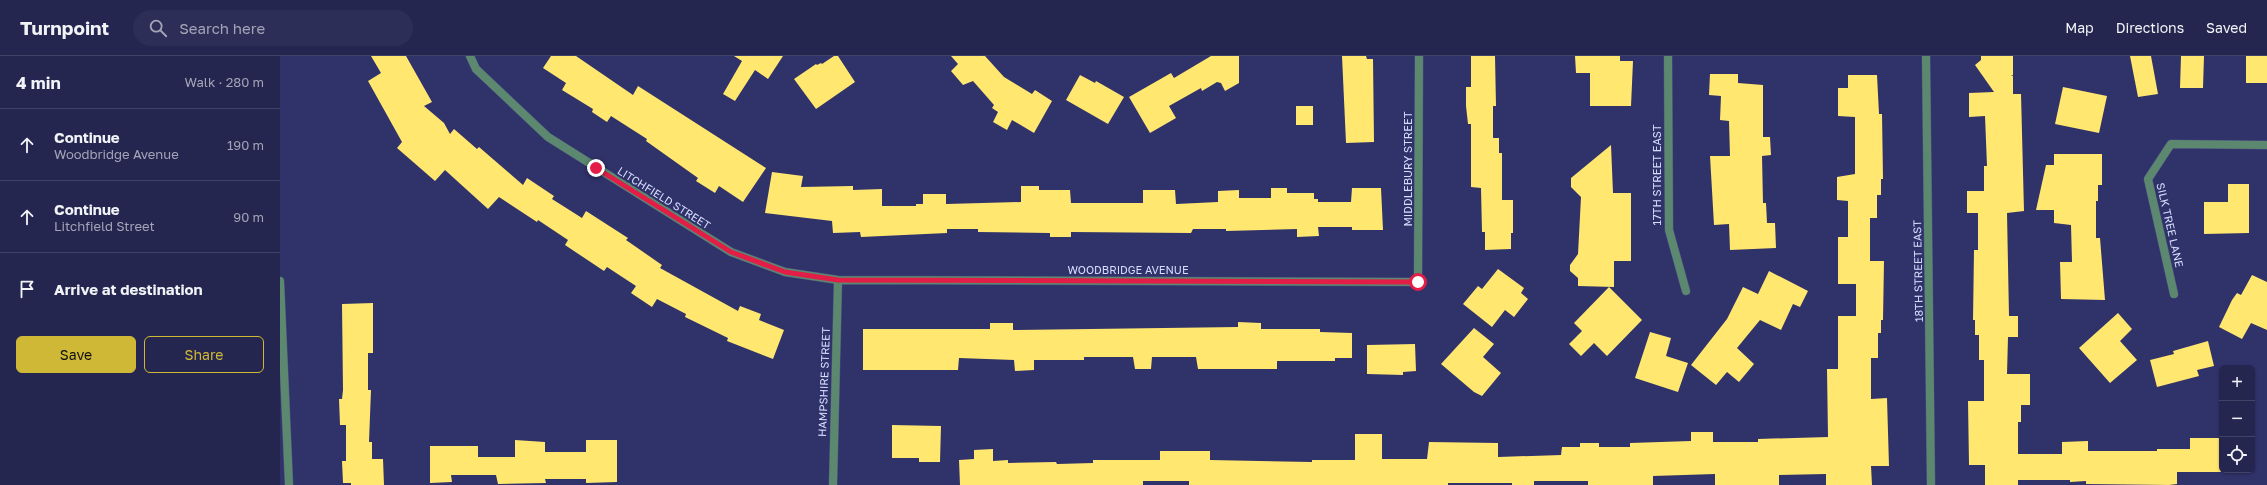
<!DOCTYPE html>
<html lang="en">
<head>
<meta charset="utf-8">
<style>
  body { margin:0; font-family:"Golos Text",sans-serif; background:#2c2e57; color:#f1f3f6 }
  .controls { position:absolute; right:12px; bottom:12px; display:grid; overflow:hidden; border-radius:6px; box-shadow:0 1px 3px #0004 }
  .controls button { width:36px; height:36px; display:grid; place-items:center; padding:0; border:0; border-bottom:1px solid #414367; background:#242650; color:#f1f3f6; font:20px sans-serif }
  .stop { position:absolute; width:12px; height:12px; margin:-9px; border:3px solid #e11d48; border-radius:50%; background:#fff }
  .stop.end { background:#e11d48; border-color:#fff; box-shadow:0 1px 4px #0008 }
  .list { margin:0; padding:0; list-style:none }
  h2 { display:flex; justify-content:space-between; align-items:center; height:52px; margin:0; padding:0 16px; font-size:17px }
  h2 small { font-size:13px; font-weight:400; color:#a3a5b7 }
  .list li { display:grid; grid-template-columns:26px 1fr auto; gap:12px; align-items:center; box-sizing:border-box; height:72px; padding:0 16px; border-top:1px solid #414367 }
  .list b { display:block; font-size:15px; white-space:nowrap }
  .list p { margin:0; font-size:13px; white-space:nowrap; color:#a3a5b7 }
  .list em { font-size:13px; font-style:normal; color:#a3a5b7 }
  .actions { display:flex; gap:8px; padding:12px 16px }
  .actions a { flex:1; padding:9px 0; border:1px solid #d0b837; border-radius:6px; text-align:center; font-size:14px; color:#d0b837 }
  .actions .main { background:#d0b837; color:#111 }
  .icon { flex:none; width:22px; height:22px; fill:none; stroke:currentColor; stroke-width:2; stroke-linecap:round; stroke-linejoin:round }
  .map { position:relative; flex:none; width:1987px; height:429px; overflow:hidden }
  header { display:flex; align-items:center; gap:24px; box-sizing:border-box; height:56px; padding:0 20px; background:#242650; border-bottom:1px solid #414367 }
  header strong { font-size:19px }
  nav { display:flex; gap:22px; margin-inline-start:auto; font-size:14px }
  .search { width:280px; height:36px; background:#2c2e57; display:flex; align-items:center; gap:10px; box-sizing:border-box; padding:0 14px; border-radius:22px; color:#a3a5b7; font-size:15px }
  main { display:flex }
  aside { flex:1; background:#242650 }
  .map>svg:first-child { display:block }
</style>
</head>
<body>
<header>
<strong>Turnpoint</strong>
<div class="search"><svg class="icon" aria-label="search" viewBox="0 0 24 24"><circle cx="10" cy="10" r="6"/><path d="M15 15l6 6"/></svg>Search here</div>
<nav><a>Map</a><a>Directions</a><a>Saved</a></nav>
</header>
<main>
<aside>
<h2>4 min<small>Walk · 280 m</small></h2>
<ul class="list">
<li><svg class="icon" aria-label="ahead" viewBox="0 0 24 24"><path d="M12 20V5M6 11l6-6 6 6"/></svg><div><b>Continue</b><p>Woodbridge Avenue</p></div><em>190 m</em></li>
<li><svg class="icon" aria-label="ahead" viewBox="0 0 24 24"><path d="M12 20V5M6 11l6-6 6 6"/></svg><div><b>Continue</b><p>Litchfield Street</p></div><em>90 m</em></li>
<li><svg class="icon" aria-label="arrive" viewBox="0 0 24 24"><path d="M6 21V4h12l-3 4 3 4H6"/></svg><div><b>Arrive at destination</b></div></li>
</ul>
<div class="actions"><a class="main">Save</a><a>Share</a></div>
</aside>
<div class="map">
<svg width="1987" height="429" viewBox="0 0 1987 429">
  <rect width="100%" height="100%" fill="#30326a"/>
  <path fill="#ffe770" d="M 91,0 L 126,0 L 152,46 L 144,50 L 164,67 L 170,78 L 174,73 L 197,93 L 199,91 L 243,129 L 247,122 L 274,140 L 272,143 L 302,162 L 306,155 L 348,182 L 346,184 L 382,209 L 380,212 L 458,255 L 460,250 L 481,258 L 479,264 L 504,274 L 493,303 L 447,285 L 448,282 L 405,261 L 406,258 L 377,243 L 372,251 L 351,237 L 356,230 L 327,211 L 324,215 L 285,189 L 288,184 L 258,164 L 257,166 L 219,141 L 208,153 L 165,114 L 155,125 L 117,92 L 122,86 L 88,25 L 101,17 Z
    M 271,0 L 296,0 L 353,39 L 358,30 L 486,112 L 463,146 L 439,130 L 435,137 L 416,125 L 418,122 L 366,85 L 367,83 L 331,60 L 327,66 L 312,56 L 313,53 L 282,34 L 286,27 L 263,12 Z
    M 454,0 L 503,0 L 488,23 L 475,14 L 455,45 L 443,38 L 462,5 Z
    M 554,0 L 558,0 L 575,26 L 536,53 L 514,23 L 536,8 L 537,9 L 541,7 L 542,8 Z
    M 671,0 L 705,0 L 724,21 L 752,38 L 755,34 L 772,45 L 754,77 L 732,64 L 727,74 L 713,66 L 718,56 L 712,52 L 714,49 L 693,25 L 683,29 L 671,15 L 678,8 Z
    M 931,0 L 959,0 L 959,27 L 945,35 L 941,27 L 937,26 L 922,35 L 921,32 L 889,50 L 896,62 L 870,77 L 849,41 L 891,17 L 894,22 Z
    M 1062,0 L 1086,0 L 1087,3 L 1093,3 L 1094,86 L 1066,87 Z
    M 1191,0 L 1215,0 L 1216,50 L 1213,50 L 1213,82 L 1219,82 L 1219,97 L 1222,97 L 1222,144 L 1233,144 L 1233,177 L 1231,177 L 1231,193 L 1205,194 L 1205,176 L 1202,176 L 1201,132 L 1191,131 L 1191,68 L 1188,68 L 1186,50 L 1186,31 L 1191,31 Z
    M 1295,0 L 1340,0 L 1340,5 L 1353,5 L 1351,50 L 1310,50 L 1310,17 L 1296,17 Z
    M 1701,0 L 1733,0 L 1733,19 L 1731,20 L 1733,20 L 1733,38 L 1741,38 L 1744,155 L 1727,157 L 1729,260 L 1738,260 L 1738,281 L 1728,281 L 1727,318 L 1750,318 L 1750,349 L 1741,349 L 1741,366 L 1738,366 L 1738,398 L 1782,398 L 1782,386 L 1808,385 L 1808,395 L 1877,395 L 1877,393 L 1910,393 L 1910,382 L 1942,382 L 1942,416 L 1897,416 L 1897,428 L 1889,429 L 1806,428 L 1806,425 L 1790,426 L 1790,424 L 1738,424 L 1738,429 L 1705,429 L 1705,409 L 1689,409 L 1688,345 L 1704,345 L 1704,304 L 1699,304 L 1699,279 L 1695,279 L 1695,264 L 1693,264 L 1694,194 L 1698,194 L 1698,157 L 1687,157 L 1687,135 L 1704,135 L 1704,110 L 1707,110 L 1705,60 L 1689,61 L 1689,37 L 1714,36 L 1695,9 L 1701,4 Z
    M 1850,0 L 1871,0 L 1878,38 L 1858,41 Z
    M 1901,0 L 1924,0 L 1923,32 L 1900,32 Z
    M 1966,0 L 1987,0 L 1987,27 L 1966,27 Z
    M 1430,18 L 1458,18 L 1458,27 L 1483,29 L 1483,81 L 1490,81 L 1491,99 L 1482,100 L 1483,147 L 1486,147 L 1487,167 L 1495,167 L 1496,192 L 1450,194 L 1449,168 L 1434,169 L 1430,100 L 1450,100 L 1449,65 L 1440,64 L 1441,40 L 1429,39 Z
    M 800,19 L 815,27 L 816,25 L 844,41 L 828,68 L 786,44 Z
    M 1568,19 L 1597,19 L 1599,58 L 1602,58 L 1603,123 L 1601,123 L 1601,139 L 1597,139 L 1597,162 L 1590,162 L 1590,205 L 1604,205 L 1603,264 L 1601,264 L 1601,277 L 1598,277 L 1598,302 L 1591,302 L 1591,343 L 1607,342 L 1609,410 L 1591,410 L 1592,429 L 1546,429 L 1546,418 L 1499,419 L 1499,429 L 1435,429 L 1435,418 L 1373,420 L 1373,429 L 1308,429 L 1308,425 L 1254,425 L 1254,429 L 1232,429 L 1232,427 L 1168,427 L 1168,429 L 909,429 L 909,425 L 863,425 L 863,429 L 680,429 L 679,404 L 694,403 L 694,394 L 713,393 L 713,405 L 728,404 L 728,407 L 776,406 L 777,408 L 813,407 L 813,404 L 880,404 L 880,395 L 930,395 L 930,404 L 1032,406 L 1032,404 L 1075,404 L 1075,378 L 1102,378 L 1102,403 L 1147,403 L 1149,386 L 1218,387 L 1218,401 L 1281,399 L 1282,391 L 1300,391 L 1300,387 L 1319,387 L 1319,391 L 1350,391 L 1350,387 L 1411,385 L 1411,376 L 1433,376 L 1433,386 L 1478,386 L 1478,383 L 1548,381 L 1547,313 L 1558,313 L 1558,260 L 1576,260 L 1576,228 L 1558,228 L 1558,181 L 1568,181 L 1568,145 L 1557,144 L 1557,121 L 1575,118 L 1575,61 L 1558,60 L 1558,32 L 1568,32 Z
    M 1783,31 L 1827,40 L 1819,77 L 1775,68 Z
    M 1016,50 L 1033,50 L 1033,69 L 1016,69 Z
    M 1331,89 L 1333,137 L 1351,137 L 1351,205 L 1334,205 L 1334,231 L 1298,230 L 1298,222 L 1290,215 L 1290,209 L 1298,198 L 1301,141 L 1291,131 L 1291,122 Z
    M 1774,98 L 1822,98 L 1822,129 L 1818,129 L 1818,145 L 1816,145 L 1816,182 L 1820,182 L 1825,244 L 1781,243 L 1780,206 L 1792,206 L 1791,169 L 1774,167 L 1774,154 L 1756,154 L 1766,109 L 1774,109 Z
    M 492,116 L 523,120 L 521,131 L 573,130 L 573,134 L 602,133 L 602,150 L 636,150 L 636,148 L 643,148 L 643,138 L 666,138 L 666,148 L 741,146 L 741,130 L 759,130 L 759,134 L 790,134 L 791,147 L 863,147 L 863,134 L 895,134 L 896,148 L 938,146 L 938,135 L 959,134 L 959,142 L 991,142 L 991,132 L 1007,132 L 1007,137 L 1034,137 L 1034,143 L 1038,143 L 1038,146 L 1071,146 L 1072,132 L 1101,132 L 1103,174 L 1072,174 L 1072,171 L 1038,171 L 1039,180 L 1017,181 L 1017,173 L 946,175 L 946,173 L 913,173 L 911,177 L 791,176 L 791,181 L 770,181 L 770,177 L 698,176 L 698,173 L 667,173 L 667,177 L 581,181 L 580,176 L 553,177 L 552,165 L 485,157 Z
    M 1948,128 L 1969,128 L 1969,177 L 1924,178 L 1924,146 L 1948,146 Z
    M 1218,213 L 1244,232 L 1241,237 L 1248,243 L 1234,261 L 1225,254 L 1212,271 L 1183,248 L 1198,230 L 1202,233 Z
    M 1489,215 L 1528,235 L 1520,251 L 1513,248 L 1501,274 L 1480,264 L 1457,292 L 1474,308 L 1459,326 L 1447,316 L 1436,329 L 1411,309 L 1447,263 L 1463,231 L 1478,238 Z
    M 1972,219 L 1987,226 L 1987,274 L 1971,267 L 1962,283 L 1939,271 L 1952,244 L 1957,237 L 1961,239 Z
    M 1329,231 L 1362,264 L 1327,300 L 1314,287 L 1301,300 L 1289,288 L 1302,275 L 1294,267 Z
    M 93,247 L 93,297 L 88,297 L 88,334 L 91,334 L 89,386 L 92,386 L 92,403 L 103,403 L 104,429 L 71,429 L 71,427 L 63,427 L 62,405 L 66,405 L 66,369 L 60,369 L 59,343 L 62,343 L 63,334 L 62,248 Z
    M 1838,257 L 1852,273 L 1840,285 L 1857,304 L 1830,327 L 1799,292 Z
    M 958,266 L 981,267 L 981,273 L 1040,273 L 1040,276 L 1072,277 L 1072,302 L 1055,302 L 1055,305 L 997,305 L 997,313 L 918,313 L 916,301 L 872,301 L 871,313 L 855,313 L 853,301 L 804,301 L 804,304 L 754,304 L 754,314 L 735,315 L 734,304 L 679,302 L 678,314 L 583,314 L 583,273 L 710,273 L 710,267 L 733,267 L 733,274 L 958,271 Z
    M 1194,272 L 1214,288 L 1203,301 L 1221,317 L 1202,340 L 1194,336 L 1161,308 Z
    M 1370,276 L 1391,282 L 1386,300 L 1408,307 L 1398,336 L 1355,322 Z
    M 1928,285 L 1934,310 L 1917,314 L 1919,320 L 1877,331 L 1870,304 L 1894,298 L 1893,295 Z
    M 1135,288 L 1136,315 L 1123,316 L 1123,319 L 1087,318 L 1087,289 Z
    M 612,369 L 661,370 L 660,406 L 639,406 L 639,402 L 612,402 Z
    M 235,384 L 265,386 L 265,396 L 306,396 L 306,384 L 337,384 L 337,426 L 306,427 L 306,423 L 265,423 L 266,427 L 218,428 L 216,419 L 171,419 L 172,426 L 150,427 L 150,390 L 198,390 L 198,401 L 235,401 Z"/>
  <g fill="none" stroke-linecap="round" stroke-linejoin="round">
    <defs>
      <path id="minor" d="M 190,0 L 196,13 L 268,81 L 451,196 L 505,216 L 558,224 L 1138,226 L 1139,0
        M 1388,0 L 1389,174 L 1406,235
        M 1646,0 L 1651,429
        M 0,225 L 9,429
        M 1894,238 L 1868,123 L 1891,88 L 1987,89
        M 553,429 L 558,224"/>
    </defs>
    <use href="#minor" stroke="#4b4d82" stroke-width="9"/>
    <use href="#minor" stroke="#5b886e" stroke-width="8"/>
  </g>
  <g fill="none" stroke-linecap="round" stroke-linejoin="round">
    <path stroke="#e11d48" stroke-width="5" d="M 316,112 L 451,196 L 505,216 L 558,224 L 1138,226"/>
  </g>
  <g text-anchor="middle" stroke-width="4" stroke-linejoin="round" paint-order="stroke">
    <g font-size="11" fill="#d7ddff" stroke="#30326a">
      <text transform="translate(1128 113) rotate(-90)" y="4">MIDDLEBURY STREET</text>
      <text transform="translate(1377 119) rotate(-90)" y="4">17TH STREET EAST</text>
      <text transform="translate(384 142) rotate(32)" y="4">LITCHFIELD STREET</text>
      <text transform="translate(1890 169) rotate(77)" y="4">SILK TREE LANE</text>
      <text x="848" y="218">WOODBRIDGE AVENUE</text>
      <text transform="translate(1638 215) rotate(-91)" y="4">18TH STREET EAST</text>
      <text transform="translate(544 326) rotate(-88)" y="4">HAMPSHIRE STREET</text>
    </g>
  </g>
</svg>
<div class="controls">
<button>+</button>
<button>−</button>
<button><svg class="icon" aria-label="locate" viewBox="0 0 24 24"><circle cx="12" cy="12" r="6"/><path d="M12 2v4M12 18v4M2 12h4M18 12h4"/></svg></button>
</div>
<div class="stop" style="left:1138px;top:226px"></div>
<div class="stop end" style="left:316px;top:112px"></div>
</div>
</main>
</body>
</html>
